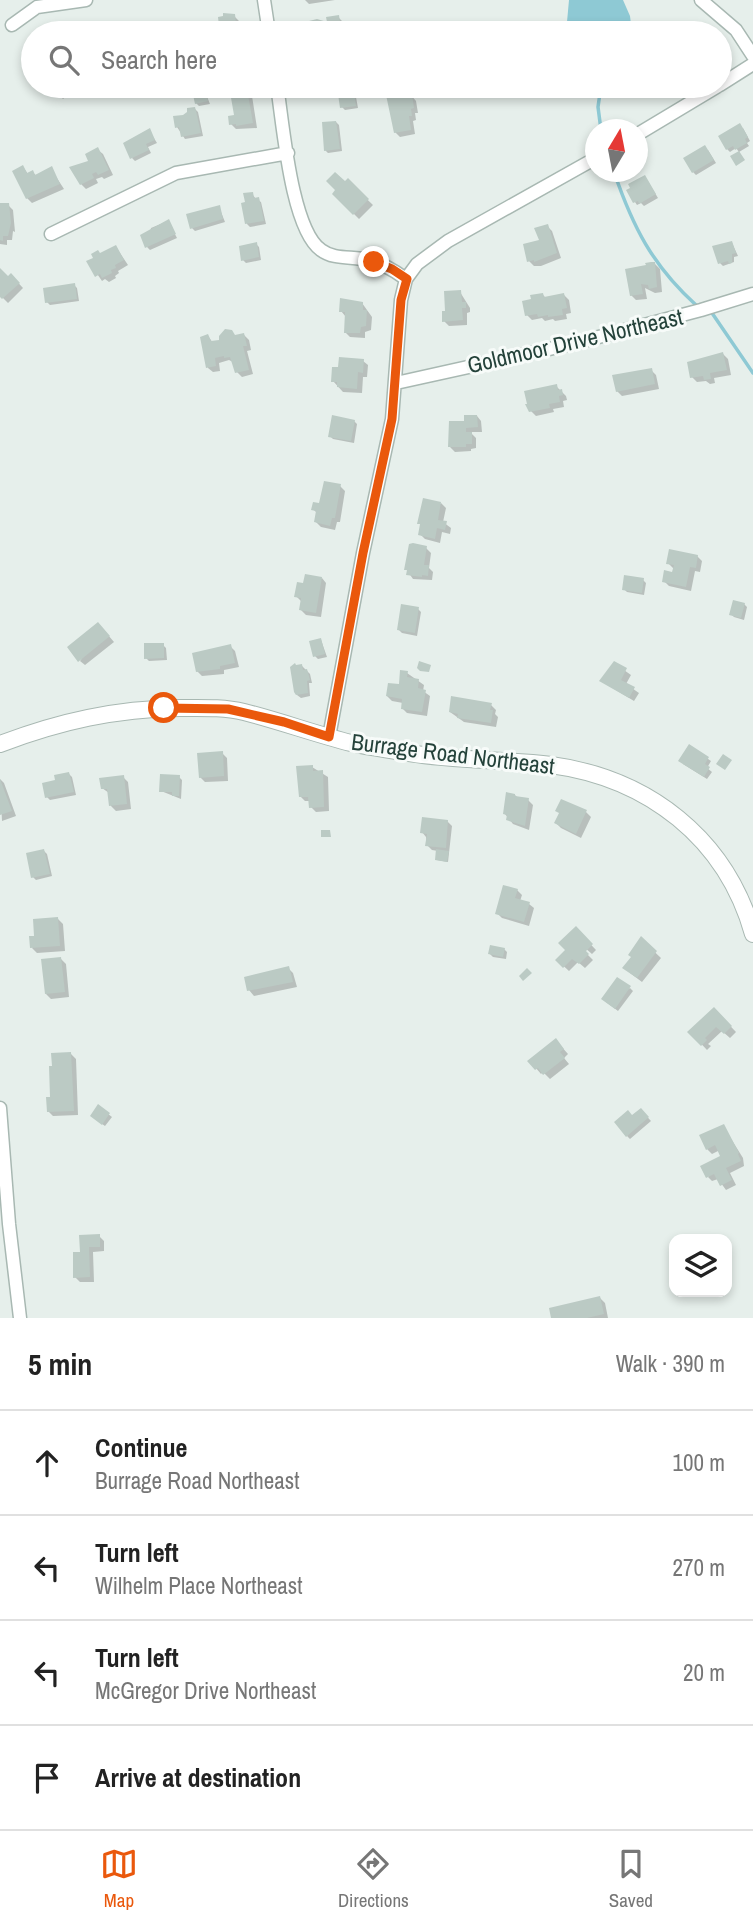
<!DOCTYPE html>
<html lang="en">
<head>
<meta charset="utf-8">
<style>
  body { margin:0; font-family:"Archivo Narrow",sans-serif; background:#f6f6f6; color:#222 }
  .controls { position:absolute; right:21px; bottom:21px; display:grid; overflow:hidden; border-radius:14px; box-shadow:0 4px 10px #0003 }
  .controls button { width:63px; height:63px; display:grid; place-items:center; padding:0; border:0; border-bottom:2px solid #e0e0e0; background:#fff; color:#222; font:35px sans-serif }
  .compass { position:absolute; left:585px; top:119px; width:63px; height:63px; border-radius:50%; background:#fff; box-shadow:0 4px 10px #0003; rotate:10deg }
  .stop { position:absolute; width:21px; height:21px; margin:-16px; border:5px solid #ea580c; border-radius:50%; background:#fff }
  .stop.end { background:#ea580c; border-color:#fff; box-shadow:0 2px 7px #0008 }
  .list { margin:0; padding:0; list-style:none }
  h2 { display:flex; justify-content:space-between; align-items:center; height:91px; margin:0; padding:0 28px; font-size:30px }
  h2 small { font-size:23px; font-weight:400; color:#767676 }
  .list li { display:grid; grid-template-columns:46px 1fr auto; gap:21px; align-items:center; box-sizing:border-box; height:105px; padding:0 28px; border-top:2px solid #e0e0e0 }
  .list b { display:block; font-size:26px; white-space:nowrap }
  .list p { margin:0; font-size:23px; white-space:nowrap; color:#767676 }
  .list em { font-size:23px; font-style:normal; color:#767676 }
  .icon { flex:none; width:38px; height:38px; fill:none; stroke:currentColor; stroke-width:2; stroke-linecap:round; stroke-linejoin:round }
  .map { position:relative; flex:none; width:753px; height:1318px; overflow:hidden }
  .search { position:absolute; background:#fff; box-shadow:0 4px 10px #0003; left:21px; right:21px; top:21px; height:77px; display:flex; align-items:center; gap:18px; box-sizing:border-box; padding:0 24px; border-radius:38px; color:#767676; font-size:26px }
  .sheet { height:511px; background:#fff }
  nav { display:flex; justify-content:space-around; align-items:center; box-sizing:border-box; height:98px; border-top:2px solid #e0e0e0; background:#fff; font-size:19px; color:#767676 }
  nav a { display:grid; justify-items:center; gap:4px }
  nav .on { color:#ea580c }
  .map>svg:first-child { display:block }
</style>
</head>
<body>
<div class="map">
<svg width="753" height="1318" viewBox="0 0 753 1318">
  <rect width="100%" height="100%" fill="#e6efeb"/>
  <path fill="#8ec9d4" d="M 569,0 L 623,0 L 630,16 L 632,33 L 566,33 Z"/>
  <path fill="#0003" d="M 305,0 L 335,0 L 309,4 Z
    M 234,16 L 239,21 L 240,33 L 216,33 L 215,28 L 221,27 Z
    M 338,17 L 343,22 L 345,33 L 333,33 L 330,31 L 328,33 L 306,33 L 306,24 L 329,24 Z
    M 51,86 L 77,86 L 63,99 Z
    M 215,86 L 229,86 L 230,94 L 219,95 Z
    M 316,86 L 339,86 L 337,96 L 353,94 L 356,97 L 358,108 L 345,110 L 342,107 L 341,98 L 320,97 L 317,94 Z
    M 405,88 L 416,101 L 418,113 L 415,113 L 416,120 L 413,121 L 415,134 L 400,137 L 395,132 Z
    M 204,89 L 210,104 L 199,106 L 196,103 Z
    M 247,91 L 252,96 L 257,128 L 236,129 L 231,124 Z
    M 195,109 L 198,112 L 203,136 L 185,139 L 177,127 L 183,116 Z
    M 336,122 L 339,125 L 342,151 L 328,153 L 325,150 Z
    M 743,128 L 750,141 L 747,143 L 749,146 L 739,152 L 736,148 L 730,152 L 727,149 Z
    M 149,130 L 157,143 L 148,147 L 151,153 L 135,161 L 132,158 Z
    M 98,150 L 103,154 L 113,175 L 104,179 L 102,177 L 96,179 L 98,183 L 86,189 L 81,184 Z
    M 708,150 L 716,163 L 696,175 L 693,172 Z
    M 23,167 L 28,174 L 32,172 L 37,176 L 51,169 L 64,189 L 32,203 L 27,198 Z
    M 647,180 L 658,198 L 644,206 L 641,203 L 637,205 L 635,202 Z
    M 348,181 L 373,205 L 359,219 L 334,194 Z
    M 252,194 L 256,199 L 261,202 L 266,224 L 250,227 L 247,224 L 247,203 Z
    M 0,205 L 8,205 L 13,210 L 15,232 L 13,231 L 12,240 L 7,240 L 7,245 L 0,244 Z
    M 219,207 L 225,222 L 195,231 L 192,228 Z
    M 168,221 L 177,238 L 150,250 L 147,247 L 151,228 Z
    M 547,226 L 552,231 L 561,258 L 541,266 L 534,266 L 529,261 Z
    M 732,243 L 738,256 L 734,257 L 734,262 L 723,266 L 720,263 Z
    M 256,244 L 259,247 L 261,260 L 246,263 L 243,260 Z
    M 116,247 L 128,265 L 118,271 L 119,273 L 115,276 L 116,278 L 109,282 L 105,279 L 102,281 L 89,262 Z
    M 655,264 L 660,269 L 662,292 L 655,293 L 645,288 L 647,299 L 636,300 L 631,295 Z
    M 0,270 L 8,278 L 11,275 L 23,288 L 8,303 L 0,295 Z
    M 74,285 L 77,288 L 79,301 L 50,305 L 47,302 Z
    M 460,292 L 470,308 L 470,312 L 467,313 L 467,325 L 449,326 L 444,321 L 447,313 Z
    M 543,295 L 546,298 L 564,295 L 569,300 L 571,313 L 566,314 L 567,319 L 555,321 L 553,319 L 545,321 L 542,318 L 532,320 L 527,315 Z
    M 362,303 L 372,317 L 371,330 L 365,332 L 365,338 L 350,337 L 345,332 L 346,317 L 341,311 Z
    M 244,335 L 249,340 L 251,350 L 247,351 L 253,374 L 242,377 L 237,372 L 233,362 L 229,360 L 219,363 L 220,371 L 213,372 L 208,368 L 208,336 L 213,343 Z
    M 723,354 L 728,359 L 731,375 L 714,378 L 715,383 L 710,384 L 706,381 L 697,382 L 692,377 Z
    M 363,361 L 368,365 L 367,377 L 363,377 L 362,393 L 343,392 L 333,381 Z
    M 651,370 L 656,375 L 659,389 L 622,396 L 617,391 Z
    M 556,386 L 566,396 L 567,400 L 563,401 L 564,407 L 553,409 L 554,412 L 536,416 L 531,411 Z
    M 477,416 L 481,421 L 482,432 L 470,432 L 476,438 L 476,448 L 471,449 L 471,451 L 455,452 L 450,447 L 466,423 Z
    M 354,421 L 357,424 L 354,443 L 333,439 L 330,436 Z
    M 340,486 L 345,491 L 340,522 L 337,522 L 335,530 L 321,527 L 316,522 L 318,514 L 313,509 Z
    M 441,503 L 446,508 L 443,522 L 451,528 L 450,534 L 442,532 L 440,543 L 425,539 L 420,534 L 422,526 L 419,523 Z
    M 426,548 L 431,553 L 429,568 L 433,572 L 432,580 L 413,579 L 406,569 Z
    M 697,556 L 702,561 L 700,572 L 695,571 L 691,591 L 669,586 L 664,581 L 674,574 L 673,568 L 668,563 Z
    M 322,578 L 326,583 L 321,617 L 306,615 L 301,610 L 302,602 L 296,596 Z
    M 643,580 L 646,583 L 644,595 L 627,592 L 624,589 Z
    M 744,604 L 747,607 L 744,620 L 734,617 L 731,614 Z
    M 418,609 L 421,612 L 417,636 L 402,633 L 399,630 Z
    M 103,629 L 114,642 L 85,665 L 80,661 Z
    M 321,640 L 327,657 L 318,659 L 315,656 Z
    M 163,645 L 166,648 L 167,660 L 149,661 L 146,658 Z
    M 230,646 L 235,651 L 239,667 L 224,670 L 224,674 L 202,676 L 197,671 Z
    M 614,663 L 631,675 L 626,684 L 639,693 L 634,701 L 601,681 Z
    M 302,666 L 310,674 L 312,683 L 309,683 L 310,696 L 301,698 L 297,695 Z
    M 407,673 L 424,685 L 423,691 L 430,696 L 427,716 L 407,713 L 402,708 L 403,703 L 392,701 L 387,696 L 400,687 Z
    M 491,705 L 496,710 L 495,714 L 498,717 L 496,727 L 464,722 L 450,712 Z
    M 689,746 L 711,761 L 707,768 L 712,772 L 707,779 L 683,764 Z
    M 222,753 L 227,758 L 228,781 L 205,782 L 200,777 Z
    M 312,767 L 328,777 L 329,811 L 316,812 L 311,807 L 310,801 L 305,801 L 300,796 Z
    M 69,774 L 72,777 L 76,795 L 50,800 L 47,797 L 57,782 Z
    M 123,777 L 128,782 L 131,809 L 116,811 L 111,806 L 109,793 L 102,788 Z
    M 179,777 L 182,780 L 181,799 L 161,791 Z
    M 0,779 L 4,783 L 16,816 L 2,821 Z
    M 515,795 L 518,798 L 528,800 L 533,805 L 529,830 L 513,824 L 505,814 Z
    M 562,801 L 586,812 L 591,817 L 581,838 L 561,828 L 556,823 L 560,814 Z
    M 447,821 L 452,826 L 448,862 L 437,860 L 438,851 L 432,850 L 427,845 L 426,837 L 422,832 Z
    M 44,851 L 47,854 L 52,876 L 36,880 L 33,877 Z
    M 517,890 L 522,895 L 520,901 L 529,904 L 534,908 L 529,926 L 502,918 L 497,913 Z
    M 58,919 L 63,924 L 65,951 L 37,953 L 32,948 Z
    M 576,929 L 596,950 L 592,954 L 584,947 L 582,949 L 593,960 L 585,968 L 578,962 L 569,971 L 557,960 L 567,950 Z
    M 641,939 L 661,958 L 642,982 L 630,973 Z
    M 504,949 L 507,952 L 506,959 L 493,957 L 490,954 Z
    M 61,959 L 66,964 L 69,997 L 51,999 L 46,994 Z
    M 288,968 L 293,973 L 297,987 L 254,996 L 249,990 Z
    M 630,988 L 633,991 L 618,1011 L 606,1002 Z
    M 714,1009 L 736,1032 L 730,1038 L 722,1031 L 708,1044 L 711,1046 L 707,1050 L 690,1032 Z
    M 560,1045 L 568,1054 L 564,1058 L 569,1064 L 550,1079 L 543,1072 L 541,1074 L 530,1061 Z
    M 71,1054 L 76,1059 L 78,1115 L 53,1116 L 48,1111 Z
    M 99,1107 L 112,1117 L 105,1126 L 95,1119 Z
    M 641,1110 L 651,1121 L 630,1139 L 627,1136 L 632,1117 Z
    M 723,1126 L 743,1158 L 744,1166 L 730,1173 L 736,1185 L 726,1190 L 718,1179 L 712,1181 L 708,1177 L 723,1157 L 720,1150 L 712,1154 L 707,1149 Z
    M 99,1236 L 104,1241 L 104,1251 L 93,1252 L 94,1282 L 80,1282 L 75,1277 L 82,1254 Z
    M 600,1298 L 605,1303 L 608,1318 L 553,1318 Z"/>
  <g fill="none" stroke-linecap="round" stroke-linejoin="round">
    <path stroke="#8ec9d4" stroke-width="3.5" d="M 601,130 L 598,107 L 601,86
      M 614,172 C 633,227 652,265 696,305
      M 712,313 L 753,373"/>
  </g>
  <path fill="#bbcac4" d="M 223,13 L 235,14 L 237,33 L 214,33 L 213,27 L 219,26 L 218,17 L 223,16 Z
    M 339,15 L 341,29 L 328,31 L 327,26 L 324,27 L 325,33 L 305,33 L 305,22 L 317,19 L 327,22 L 326,17 Z
    M 47,86 L 67,86 L 57,96 Z
    M 213,86 L 227,86 L 227,91 L 214,93 Z
    M 314,86 L 340,86 L 340,87 L 334,88 L 335,96 L 327,97 L 326,94 L 315,95 Z
    M 406,86 L 407,95 L 412,94 L 414,108 L 411,109 L 412,116 L 409,116 L 411,130 L 394,133 L 385,90 Z
    M 205,87 L 208,101 L 195,104 L 192,90 Z
    M 247,89 L 253,123 L 236,126 L 236,124 L 229,125 L 228,116 L 234,115 L 230,92 Z
    M 354,92 L 356,106 L 340,108 L 338,94 Z
    M 195,107 L 201,133 L 181,137 L 179,127 L 175,128 L 173,116 L 183,115 L 187,112 L 187,108 Z
    M 336,121 L 340,149 L 324,151 L 322,122 Z
    M 740,123 L 748,137 L 745,139 L 747,143 L 735,150 L 733,146 L 726,150 L 718,136 Z
    M 150,128 L 155,140 L 146,144 L 149,150 L 130,159 L 123,143 Z
    M 705,145 L 714,160 L 692,173 L 683,158 Z
    M 98,147 L 109,170 L 98,175 L 96,172 L 92,174 L 94,178 L 80,185 L 69,167 L 88,161 L 85,154 Z
    M 739,151 L 745,160 L 736,166 L 730,156 Z
    M 23,165 L 27,173 L 33,170 L 35,175 L 52,166 L 60,184 L 26,199 L 12,171 Z
    M 335,172 L 345,181 L 348,178 L 369,199 L 353,215 L 332,194 L 335,190 L 326,181 Z
    M 645,175 L 656,194 L 639,204 L 638,201 L 633,203 L 626,190 L 630,188 L 628,184 Z
    M 253,192 L 254,198 L 259,197 L 264,221 L 245,224 L 241,203 L 245,202 L 243,193 Z
    M 0,203 L 9,203 L 11,223 L 8,236 L 3,236 L 3,241 L 0,240 Z
    M 220,205 L 223,219 L 190,229 L 186,214 Z
    M 169,219 L 176,234 L 145,248 L 140,235 Z
    M 548,224 L 557,253 L 534,262 L 534,260 L 527,262 L 523,244 L 539,240 L 534,228 Z
    M 732,241 L 736,253 L 732,254 L 732,263 L 729,264 L 728,261 L 718,264 L 712,246 Z
    M 257,242 L 259,257 L 241,261 L 239,246 Z
    M 116,245 L 124,260 L 115,265 L 116,268 L 111,270 L 112,273 L 102,278 L 100,274 L 95,277 L 86,261 L 93,258 L 91,254 L 98,250 L 100,253 Z
    M 651,262 L 655,262 L 657,287 L 649,289 L 648,285 L 641,284 L 643,294 L 630,296 L 625,269 L 646,265 L 645,263 Z
    M 0,268 L 8,276 L 11,273 L 20,283 L 2,299 L 0,297 Z
    M 75,283 L 77,299 L 45,303 L 43,288 Z
    M 461,290 L 462,302 L 466,302 L 466,308 L 462,308 L 463,320 L 442,322 L 442,311 L 445,311 L 444,291 Z
    M 543,293 L 544,297 L 564,293 L 567,308 L 562,309 L 563,315 L 548,317 L 548,315 L 538,317 L 537,314 L 525,316 L 522,301 L 531,299 L 530,295 Z
    M 340,298 L 363,302 L 363,310 L 367,310 L 366,326 L 361,327 L 360,333 L 344,333 L 345,312 L 339,312 Z
    M 225,329 L 232,330 L 235,335 L 244,333 L 247,346 L 243,346 L 249,370 L 235,373 L 230,357 L 224,358 L 224,356 L 215,358 L 216,366 L 206,368 L 200,337 L 208,334 L 211,341 L 219,340 L 219,336 Z
    M 723,352 L 727,370 L 710,373 L 711,379 L 704,380 L 703,376 L 690,378 L 687,362 Z
    M 339,357 L 364,359 L 363,373 L 358,372 L 357,389 L 337,387 L 337,382 L 331,382 L 332,367 L 338,367 Z
    M 652,368 L 655,384 L 616,392 L 612,375 Z
    M 557,384 L 558,390 L 562,389 L 563,395 L 559,396 L 560,402 L 549,404 L 550,408 L 529,412 L 525,404 L 527,404 L 524,391 Z
    M 332,415 L 355,420 L 351,441 L 328,437 Z
    M 464,415 L 477,415 L 478,427 L 466,428 L 466,432 L 472,432 L 472,444 L 466,444 L 466,447 L 448,447 L 449,421 L 464,421 Z
    M 324,481 L 341,484 L 335,518 L 332,518 L 330,526 L 314,522 L 316,511 L 311,510 L 313,502 L 319,503 Z
    M 423,498 L 441,502 L 438,520 L 447,521 L 445,530 L 437,528 L 435,539 L 418,535 L 420,524 L 417,524 Z
    M 413,543 L 427,546 L 424,565 L 429,565 L 428,576 L 422,575 L 422,577 L 406,575 L 407,570 L 404,570 L 409,544 Z
    M 669,549 L 698,555 L 696,568 L 690,567 L 686,587 L 662,582 L 664,570 L 672,572 L 674,565 L 666,564 Z
    M 305,574 L 322,577 L 316,613 L 299,610 L 301,598 L 294,597 L 297,582 L 303,583 Z
    M 624,575 L 644,578 L 642,593 L 622,590 Z
    M 733,600 L 745,603 L 741,618 L 729,615 Z
    M 401,604 L 419,607 L 415,633 L 397,630 Z
    M 98,622 L 110,636 L 78,662 L 67,647 Z
    M 321,638 L 325,654 L 313,657 L 309,641 Z
    M 144,643 L 164,643 L 164,658 L 144,659 Z
    M 231,644 L 235,663 L 220,666 L 220,669 L 196,672 L 192,653 Z
    M 419,661 L 431,665 L 429,672 L 420,671 L 417,668 Z
    M 614,661 L 627,668 L 621,680 L 635,687 L 629,698 L 599,681 Z
    M 295,663 L 296,665 L 302,664 L 303,670 L 307,669 L 310,680 L 307,681 L 308,693 L 296,695 L 294,692 L 290,667 Z
    M 400,670 L 408,671 L 407,677 L 419,679 L 418,688 L 426,690 L 422,712 L 401,709 L 402,699 L 386,696 L 388,683 L 399,684 Z
    M 451,696 L 492,703 L 490,710 L 493,710 L 491,723 L 457,718 L 458,714 L 449,712 Z
    M 689,744 L 709,757 L 705,764 L 710,767 L 704,777 L 678,761 Z
    M 223,751 L 224,776 L 199,778 L 197,753 Z
    M 723,754 L 732,760 L 725,770 L 716,764 Z
    M 313,765 L 313,771 L 323,770 L 324,807 L 309,808 L 308,797 L 299,797 L 296,766 Z
    M 69,772 L 74,792 L 45,798 L 42,783 L 55,780 L 54,775 Z
    M 160,774 L 180,775 L 179,796 L 172,796 L 172,792 L 159,792 Z
    M 124,775 L 127,804 L 109,806 L 107,789 L 101,789 L 99,778 Z
    M 0,779 L 12,811 L 0,815 Z
    M 506,792 L 515,794 L 515,796 L 529,798 L 525,826 L 506,820 L 507,815 L 503,814 Z
    M 561,799 L 587,810 L 576,834 L 554,823 L 559,813 L 555,811 Z
    M 422,817 L 448,820 L 446,848 L 425,846 L 427,834 L 420,833 Z
    M 321,830 L 330,830 L 331,837 L 321,837 Z
    M 44,849 L 50,874 L 31,878 L 26,853 Z
    M 436,849 L 449,851 L 447,862 L 435,860 Z
    M 503,885 L 518,889 L 515,898 L 530,902 L 524,922 L 495,914 Z
    M 58,917 L 60,946 L 30,948 L 29,936 L 34,936 L 33,919 Z
    M 576,926 L 593,944 L 586,951 L 589,954 L 579,964 L 572,959 L 563,968 L 555,960 L 565,950 L 558,943 Z
    M 641,936 L 657,951 L 637,978 L 622,968 L 631,957 L 628,955 Z
    M 490,945 L 505,948 L 503,957 L 488,954 Z
    M 61,957 L 65,992 L 45,994 L 41,959 Z
    M 289,966 L 293,982 L 247,991 L 244,977 Z
    M 527,968 L 532,973 L 523,981 L 519,976 Z
    M 617,977 L 631,986 L 615,1009 L 601,999 Z
    M 714,1007 L 732,1026 L 724,1034 L 716,1027 L 705,1038 L 707,1040 L 701,1046 L 687,1032 Z
    M 556,1038 L 564,1049 L 560,1052 L 565,1058 L 543,1075 L 538,1068 L 535,1070 L 527,1061 Z
    M 71,1052 L 74,1111 L 47,1112 L 46,1097 L 50,1097 L 49,1066 L 52,1066 L 51,1053 Z
    M 98,1104 L 110,1113 L 102,1125 L 90,1116 Z
    M 641,1108 L 649,1117 L 626,1137 L 614,1122 L 628,1110 L 632,1115 Z
    M 724,1124 L 739,1153 L 738,1154 L 741,1161 L 726,1168 L 732,1180 L 720,1186 L 714,1174 L 706,1178 L 700,1166 L 720,1156 L 715,1145 L 706,1150 L 699,1135 Z
    M 100,1234 L 100,1247 L 89,1247 L 90,1277 L 73,1278 L 73,1252 L 80,1252 L 79,1235 Z
    M 600,1296 L 604,1314 L 587,1318 L 551,1318 L 549,1308 Z"/>
  <g fill="none" stroke-linecap="round" stroke-linejoin="round">
    <defs>
      <path id="minor" d="M 264,0 L 269,33
        M 701,0 L 736,30 L 753,56
        M 12,25 L 37,7 L 86,0
        M 720,85 L 753,64
        M 277,86 C 283,123 291,229 321,250 C 334,260 353,256 368,260 C 382,263 395,271 406,279
        M 638,134 L 718,86
        M 51,234 L 176,173 L 288,153
        M 396,383 L 572,344 L 701,310 L 753,294
        M 329,737 L 363,553 L 392,419 L 401,300 L 406,279 L 417,264 L 448,241 L 596,158
        M 0,1108 L 9,1224 L 20,1318"/>
      <path id="tertiary" d="M 0,744 C 61,721 115,709 180,708 C 202,708 223,707 244,712 C 280,721 315,734 351,743 C 368,747 385,749 403,752 C 451,761 502,759 551,765 C 648,778 726,838 753,934"/>
    </defs>
    <use href="#minor" stroke="#a8b8b2" stroke-width="15"/>
    <use href="#tertiary" stroke="#a8b8b2" stroke-width="18"/>
    <use href="#minor" stroke="#fff" stroke-width="12"/>
    <use href="#tertiary" stroke="#fff" stroke-width="16"/>
  </g>
  <g fill="none" stroke-linecap="round" stroke-linejoin="round">
    <path stroke="#ea580c" stroke-width="9" d="M 164,708 L 228,709 L 284,722 L 329,737 L 363,553 L 392,419 L 401,300 L 407,279 L 392,269 L 374,262"/>
  </g>
  <g text-anchor="middle" stroke-width="6" stroke-linejoin="round" paint-order="stroke">
    <g font-size="23" fill="#24423a" stroke="#f7fbf9">
      <text transform="translate(575 341) rotate(-13)" y="8">Goldmoor Drive Northeast</text>
      <text transform="translate(453 754) rotate(7)" y="8">Burrage Road Northeast</text>
    </g>
  </g>
</svg>
<div class="controls">
<button><svg class="icon" aria-label="layers" viewBox="0 0 24 24"><path d="M12 4l9 5-9 5-9-5zM3 14l9 5 9-5"/></svg></button>
</div>
<svg class="compass" viewBox="-18 -18 36 36"><path d="M0-13l5 13h-10z" fill="#e53935"/><path d="M0 13l5-13h-10z" fill="#767676"/></svg>
<div class="stop" style="left:164px;top:708px"></div>
<div class="stop end" style="left:374px;top:262px"></div>
<div class="search"><svg class="icon" aria-label="search" viewBox="0 0 24 24"><circle cx="10" cy="10" r="6"/><path d="M15 15l6 6"/></svg>Search here</div>
</div>
<section class="sheet">
<h2>5 min<small>Walk · 390 m</small></h2>
<ul class="list">
<li><svg class="icon" aria-label="ahead" viewBox="0 0 24 24"><path d="M12 20V5M6 11l6-6 6 6"/></svg><div><b>Continue</b><p>Burrage Road Northeast</p></div><em>100 m</em></li>
<li><svg class="icon" aria-label="left" viewBox="0 0 24 24"><path d="M17 20v-9H6M10 6l-5 5 5 5"/></svg><div><b>Turn left</b><p>Wilhelm Place Northeast</p></div><em>270 m</em></li>
<li><svg class="icon" aria-label="left" viewBox="0 0 24 24"><path d="M17 20v-9H6M10 6l-5 5 5 5"/></svg><div><b>Turn left</b><p>McGregor Drive Northeast</p></div><em>20 m</em></li>
<li><svg class="icon" aria-label="arrive" viewBox="0 0 24 24"><path d="M6 21V4h12l-3 4 3 4H6"/></svg><div><b>Arrive at destination</b></div></li>
</ul>
</section>
<nav>
<a class="on"><svg class="icon" aria-label="map" viewBox="0 0 24 24"><path d="M3 6l6-2 6 2 6-2v14l-6 2-6-2-6 2zM9 4v14M15 6v14"/></svg>Map</a>
<a><svg class="icon" aria-label="directions" viewBox="0 0 24 24"><path d="M12 3l9 9-9 9-9-9zM9 14v-3h6M13 9l2 2-2 2"/></svg>Directions</a>
<a><svg class="icon" aria-label="saved" viewBox="0 0 24 24"><path d="M7 4h10v16l-5-4-5 4z"/></svg>Saved</a>
</nav>
</body>
</html>
